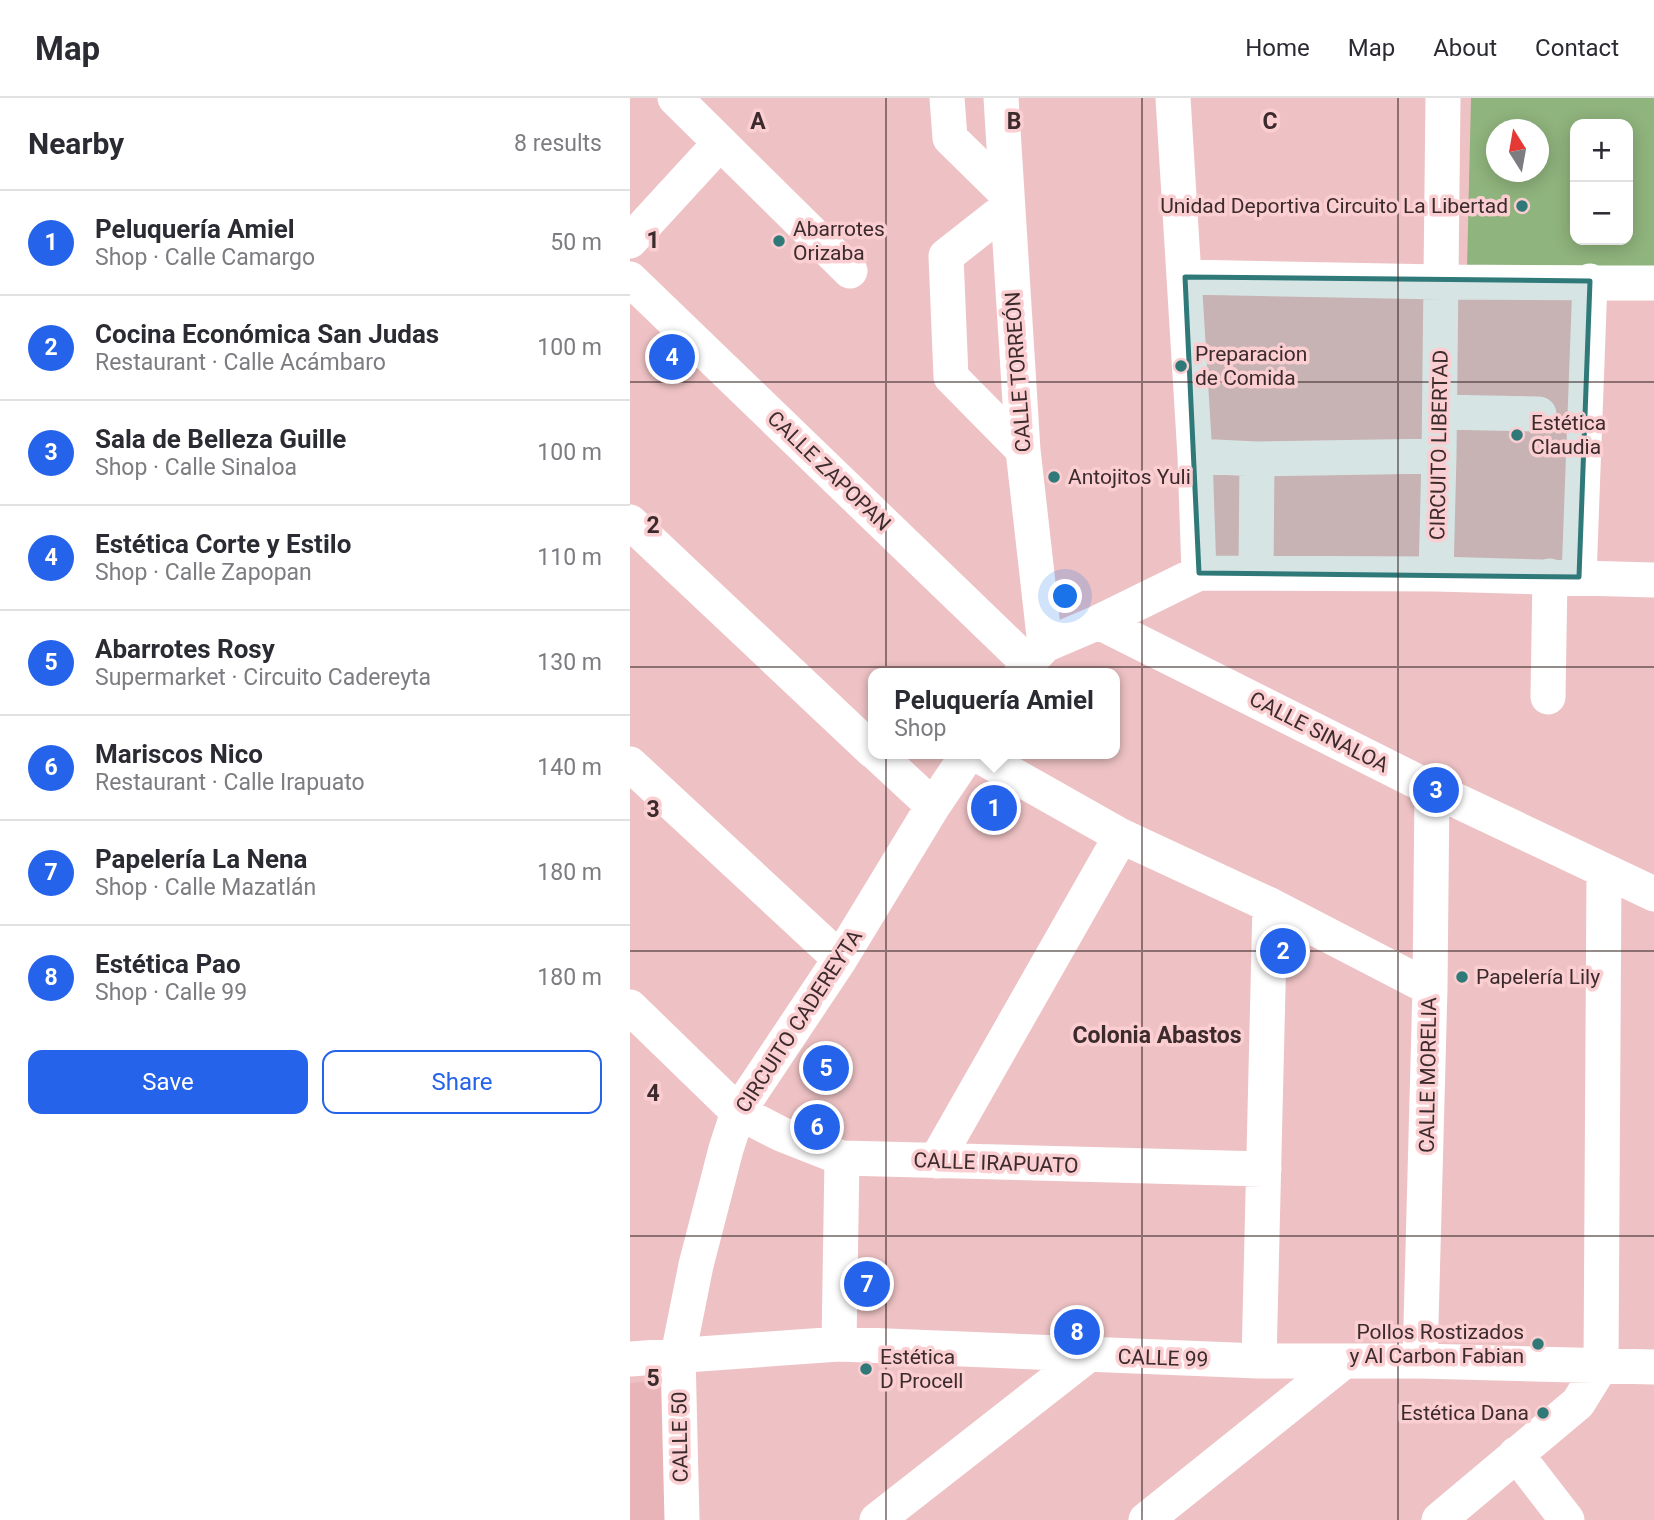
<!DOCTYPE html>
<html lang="en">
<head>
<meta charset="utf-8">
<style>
  body { margin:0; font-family:Roboto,sans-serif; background:#f2f2f3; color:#2b2b33 }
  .controls { position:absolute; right:21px; top:21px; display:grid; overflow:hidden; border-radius:14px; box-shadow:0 4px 18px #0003 }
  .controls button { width:63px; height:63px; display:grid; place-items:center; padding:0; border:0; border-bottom:2px solid #e1e1e2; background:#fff; color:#2b2b33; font:35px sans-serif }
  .compass { position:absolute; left:856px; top:21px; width:63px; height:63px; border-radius:50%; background:#fff; box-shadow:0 4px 18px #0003; rotate:349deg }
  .you { position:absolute; left:436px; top:499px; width:24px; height:24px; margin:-18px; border:5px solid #fff; border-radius:50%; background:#1a73e8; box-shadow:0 0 0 10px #1a73e833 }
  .badge { display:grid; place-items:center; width:46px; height:46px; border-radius:50%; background:#2563eb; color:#fff; font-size:23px; font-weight:700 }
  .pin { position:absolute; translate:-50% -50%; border:4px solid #fff; box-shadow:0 2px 7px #0006 }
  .popup { position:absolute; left:238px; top:570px; width:252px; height:91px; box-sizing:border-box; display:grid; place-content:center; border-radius:14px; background:#fff; filter:drop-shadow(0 2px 5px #0005); font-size:23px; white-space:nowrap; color:#7c7c81 }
  .popup b { font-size:26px; color:#2b2b33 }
  .popup::after { content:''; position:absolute; left:50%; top:100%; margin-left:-14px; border:14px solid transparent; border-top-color:#fff }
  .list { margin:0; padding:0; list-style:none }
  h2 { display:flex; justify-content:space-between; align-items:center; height:91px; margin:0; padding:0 28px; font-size:30px }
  h2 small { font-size:23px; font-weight:400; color:#7c7c81 }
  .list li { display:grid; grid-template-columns:46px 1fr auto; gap:21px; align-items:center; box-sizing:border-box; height:105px; padding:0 28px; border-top:2px solid #e1e1e2 }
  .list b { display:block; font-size:26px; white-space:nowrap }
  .list p { margin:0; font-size:23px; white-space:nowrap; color:#7c7c81 }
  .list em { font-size:23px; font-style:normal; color:#7c7c81 }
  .actions { display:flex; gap:14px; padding:21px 28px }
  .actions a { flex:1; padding:16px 0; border:2px solid #2563eb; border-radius:14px; text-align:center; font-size:24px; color:#2563eb }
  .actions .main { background:#2563eb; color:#fff }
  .map { position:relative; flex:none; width:1024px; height:1422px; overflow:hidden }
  header { display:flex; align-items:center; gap:42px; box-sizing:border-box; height:98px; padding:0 35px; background:#fff; border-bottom:2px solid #e1e1e2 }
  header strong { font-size:33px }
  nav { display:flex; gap:38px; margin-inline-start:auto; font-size:24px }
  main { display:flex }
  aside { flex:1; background:#fff }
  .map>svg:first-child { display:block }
</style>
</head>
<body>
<header>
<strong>Map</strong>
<nav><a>Home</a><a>Map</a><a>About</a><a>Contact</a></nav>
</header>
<main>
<aside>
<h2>Nearby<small>8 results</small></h2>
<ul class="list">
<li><span class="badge">1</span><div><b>Peluquería Amiel</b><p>Shop · Calle Camargo</p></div><em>50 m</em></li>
<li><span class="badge">2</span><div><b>Cocina Económica San Judas</b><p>Restaurant · Calle Acámbaro</p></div><em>100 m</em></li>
<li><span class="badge">3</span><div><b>Sala de Belleza Guille</b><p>Shop · Calle Sinaloa</p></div><em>100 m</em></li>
<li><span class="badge">4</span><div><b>Estética Corte y Estilo</b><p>Shop · Calle Zapopan</p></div><em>110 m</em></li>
<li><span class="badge">5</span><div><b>Abarrotes Rosy</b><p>Supermarket · Circuito Cadereyta</p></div><em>130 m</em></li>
<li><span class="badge">6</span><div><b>Mariscos Nico</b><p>Restaurant · Calle Irapuato</p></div><em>140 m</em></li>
<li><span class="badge">7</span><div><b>Papelería La Nena</b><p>Shop · Calle Mazatlán</p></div><em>180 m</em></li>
<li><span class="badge">8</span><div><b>Estética Pao</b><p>Shop · Calle 99</p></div><em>180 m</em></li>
</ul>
<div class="actions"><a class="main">Save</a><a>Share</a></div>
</aside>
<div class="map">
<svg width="1024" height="1422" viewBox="0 0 1024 1422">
  <rect width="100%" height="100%" fill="#eec2c4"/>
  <path fill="#e8b4b7" d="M 39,1281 L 43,1422 L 0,1422 L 0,1285 Z"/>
  <path fill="#90b47d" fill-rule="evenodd" d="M 841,0 L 1024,0 L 1024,174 L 837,170 ZM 945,26 L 998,26 L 998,142 L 945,142 ZM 866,32 L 908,32 L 908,74 L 866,74 Z"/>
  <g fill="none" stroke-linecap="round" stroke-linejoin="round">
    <path stroke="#fff" stroke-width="35" d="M 45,0 L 220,173
      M 317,0 L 320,40 L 377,96
      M 371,0 L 393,352 L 415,547
      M 543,0 L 565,358 L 569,475
      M 377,110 L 316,158 L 321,279 L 393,352
      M 0,143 L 90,45
      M 555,179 L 811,184 L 1024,185
      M 0,181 L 398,565
      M 810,314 L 909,316
      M 565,358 L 627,361 L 809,358
      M 0,424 L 243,653
      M 626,475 L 627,361
      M 806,476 L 809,358 L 813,0
      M 949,479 L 960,183
      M 469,524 L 802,691 L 1024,796
      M 391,575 L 398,565 L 415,547 L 469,524 L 569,475 L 806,476 L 1024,482
      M 918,599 L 920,478
      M 247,656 L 303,708
      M 346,656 L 491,738 L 640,807 L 800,890
      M 0,666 L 210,861
      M 0,909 L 108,1014 L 151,1036 L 212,1060 L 634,1071
      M 306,1063 L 491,738
      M 209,1246 L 212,1060
      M 0,1261 L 209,1246 L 629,1263 L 790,1263 L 1024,1269
      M 629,1263 L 640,807
      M 790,1263 L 800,890 L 802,691
      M 886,1356 L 937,1422
      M 52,1422 L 48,1257 L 66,1167 L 96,1051 L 108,1014 L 210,861 L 303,708 L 338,656
      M 247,1422 L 458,1257
      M 516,1422 L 713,1264
      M 809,1422 L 948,1305 L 971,1268 L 974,774"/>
  </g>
  <path fill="#307979" fill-opacity="0.2" stroke="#307979" stroke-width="5" stroke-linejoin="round" d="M 555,179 L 960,183 L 949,479 L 569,475 Z"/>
  <path fill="none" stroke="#3c2b2c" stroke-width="2" stroke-opacity="0.55" d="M 256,0 L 256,1422M 512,0 L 512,1422M 768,0 L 768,1422M 0,284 L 1024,284M 0,569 L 1024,569M 0,853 L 1024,853M 0,1138 L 1024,1138"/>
  <g fill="#307979" stroke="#fbced1" stroke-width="2.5">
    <circle cx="892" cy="108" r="7"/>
    <circle cx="149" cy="143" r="7"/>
    <circle cx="551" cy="268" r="7"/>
    <circle cx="887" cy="337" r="7"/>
    <circle cx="424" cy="379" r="7"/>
    <circle cx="832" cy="879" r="7"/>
    <circle cx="908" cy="1246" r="7"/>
    <circle cx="236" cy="1271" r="7"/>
    <circle cx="913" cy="1315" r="7"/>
  </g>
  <g text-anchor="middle" stroke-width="7" stroke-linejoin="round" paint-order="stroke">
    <g font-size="21" fill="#3c2b2c" stroke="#fbced1" text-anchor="start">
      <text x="878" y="115" text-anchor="end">Unidad Deportiva Circuito La Libertad</text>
      <text x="163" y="138">Abarrotes<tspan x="163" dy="24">Orizaba</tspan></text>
      <text x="565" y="263">Preparacion<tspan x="565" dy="24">de Comida</tspan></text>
      <text x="901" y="332">Estética<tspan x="901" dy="24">Claudia</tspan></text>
      <text x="438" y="386">Antojitos Yuli</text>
      <text x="846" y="886">Papelería Lily</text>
      <text x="894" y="1241" text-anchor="end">Pollos Rostizados<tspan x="894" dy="24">y Al Carbon Fabian</tspan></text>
      <text x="250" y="1266">Estética<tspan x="250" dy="24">D Procell</tspan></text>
      <text x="899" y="1322" text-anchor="end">Estética Dana</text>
    </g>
    <g font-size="21" fill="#3c2b2c" stroke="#fbced1">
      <text transform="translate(388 274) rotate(-94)" y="7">CALLE TORREÓN</text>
      <text transform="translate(809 347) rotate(-89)" y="7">CIRCUITO LIBERTAD</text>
      <text transform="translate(199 373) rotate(44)" y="7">CALLE ZAPOPAN</text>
      <text transform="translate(689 634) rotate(27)" y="7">CALLE SINALOA</text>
      <text transform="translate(169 923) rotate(-57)" y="7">CIRCUITO CADEREYTA</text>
      <text transform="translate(798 977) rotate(-89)" y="7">CALLE MORELIA</text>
      <text transform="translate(366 1065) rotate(2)" y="7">CALLE IRAPUATO</text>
      <text transform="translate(533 1260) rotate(2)" y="7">CALLE 99</text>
      <text transform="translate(50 1339) rotate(-91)" y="7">CALLE 50</text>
    </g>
    <g font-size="23" font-weight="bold" fill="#3c2b2c" stroke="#fbced1">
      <text x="527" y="945">Colonia Abastos</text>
    </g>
  </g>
  <g font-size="23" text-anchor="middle" font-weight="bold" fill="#3c2b2c" stroke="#fbced1" stroke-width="7" stroke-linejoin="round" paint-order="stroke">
    <text x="128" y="31">A</text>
    <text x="384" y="31">B</text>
    <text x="640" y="31">C</text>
    <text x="23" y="150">1</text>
    <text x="23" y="435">2</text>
    <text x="23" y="719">3</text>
    <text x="23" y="1003">4</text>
    <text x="23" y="1288">5</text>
  </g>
</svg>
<div class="controls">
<button>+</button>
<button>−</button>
</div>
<svg class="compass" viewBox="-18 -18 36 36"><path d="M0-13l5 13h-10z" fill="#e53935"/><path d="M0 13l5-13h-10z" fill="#7c7c81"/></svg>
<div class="you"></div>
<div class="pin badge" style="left:364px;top:710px">1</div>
<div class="popup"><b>Peluquería Amiel</b>Shop</div>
<div class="pin badge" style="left:653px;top:853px">2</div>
<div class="pin badge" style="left:806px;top:692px">3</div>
<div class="pin badge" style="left:42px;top:259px">4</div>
<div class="pin badge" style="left:196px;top:970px">5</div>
<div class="pin badge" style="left:187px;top:1029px">6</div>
<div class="pin badge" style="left:237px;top:1186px">7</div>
<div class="pin badge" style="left:447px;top:1234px">8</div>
</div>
</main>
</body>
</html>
